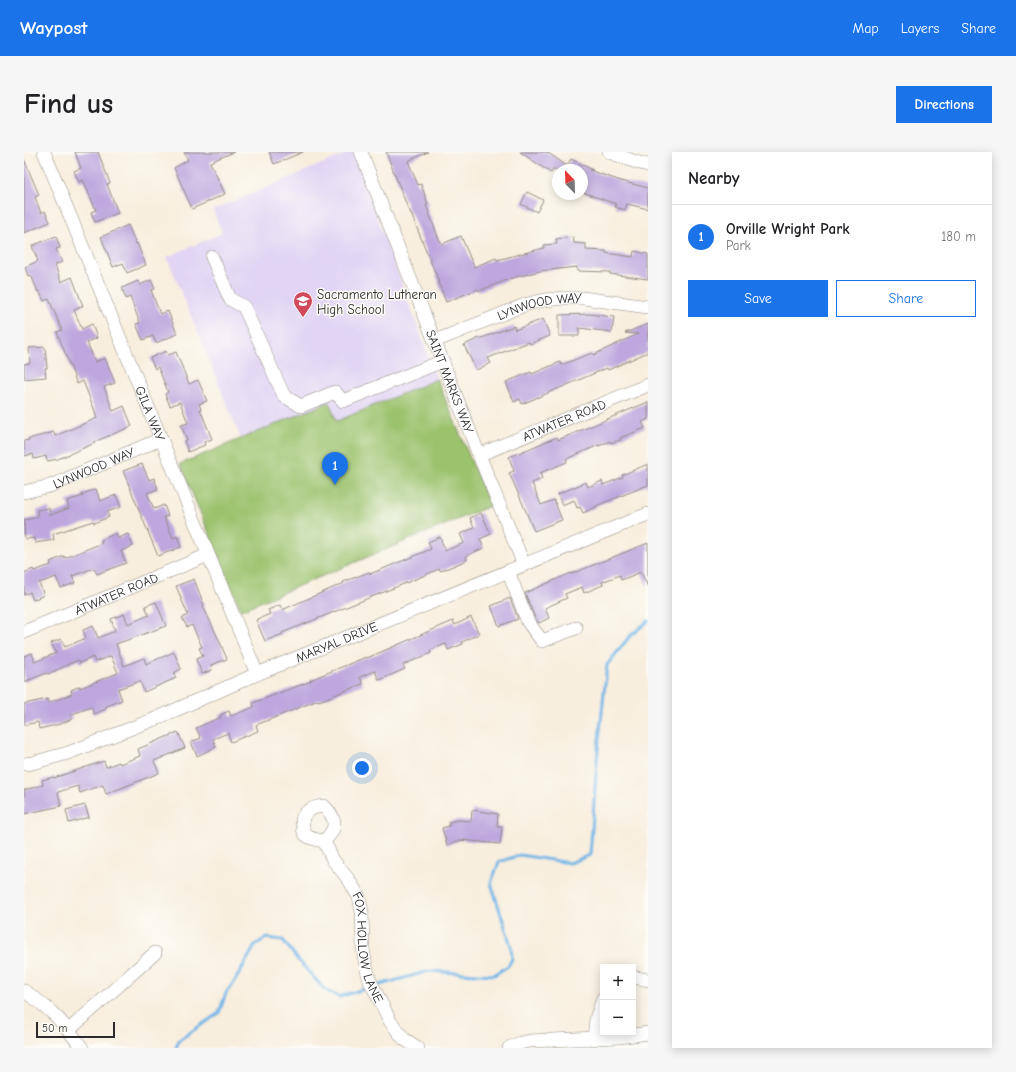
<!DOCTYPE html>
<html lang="en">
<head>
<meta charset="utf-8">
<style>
  body { margin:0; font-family:"Comic Neue",sans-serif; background:#f6f6f6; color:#202124 }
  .controls { position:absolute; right:12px; bottom:12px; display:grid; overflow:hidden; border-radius:0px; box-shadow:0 2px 10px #0003 }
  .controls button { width:36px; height:36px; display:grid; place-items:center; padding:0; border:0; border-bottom:1px solid #e0e0e0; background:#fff; color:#202124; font:20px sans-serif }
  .compass { position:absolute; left:528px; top:12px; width:36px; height:36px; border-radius:50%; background:#fff; box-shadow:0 2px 10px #0003; rotate:337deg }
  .scale { position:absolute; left:12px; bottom:10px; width:79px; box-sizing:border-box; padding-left:4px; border:2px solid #2b2b2b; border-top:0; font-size:11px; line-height:14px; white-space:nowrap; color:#2b2b2b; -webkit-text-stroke:3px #fdfcf7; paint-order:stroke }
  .you { position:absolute; left:338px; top:616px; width:14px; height:14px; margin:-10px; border:3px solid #fff; border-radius:50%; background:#1a73e8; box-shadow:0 0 0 6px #1a73e833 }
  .badge { display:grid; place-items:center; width:26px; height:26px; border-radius:50%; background:#1a73e8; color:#fff; font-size:13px; font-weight:700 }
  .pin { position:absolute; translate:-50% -33px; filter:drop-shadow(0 1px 2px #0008) }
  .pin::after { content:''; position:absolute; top:21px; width:14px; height:12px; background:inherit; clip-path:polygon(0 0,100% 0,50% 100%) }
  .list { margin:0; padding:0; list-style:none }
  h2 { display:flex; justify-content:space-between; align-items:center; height:52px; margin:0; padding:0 16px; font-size:17px }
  h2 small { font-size:13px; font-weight:400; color:#757577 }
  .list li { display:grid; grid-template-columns:26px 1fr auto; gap:12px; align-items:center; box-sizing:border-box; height:64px; padding:0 16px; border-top:1px solid #e0e0e0 }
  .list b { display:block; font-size:15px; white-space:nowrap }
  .list p { margin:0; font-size:13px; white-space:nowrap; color:#757577 }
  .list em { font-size:13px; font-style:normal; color:#757577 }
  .actions { display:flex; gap:8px; padding:12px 16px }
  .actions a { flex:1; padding:9px 0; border:1px solid #1a73e8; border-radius:0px; text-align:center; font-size:14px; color:#1a73e8 }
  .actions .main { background:#1a73e8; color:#fff }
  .map { position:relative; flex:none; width:624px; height:896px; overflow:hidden; border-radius:0px }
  header { display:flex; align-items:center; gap:24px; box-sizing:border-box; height:56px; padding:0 20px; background:#1a73e8; color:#fff }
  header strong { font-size:19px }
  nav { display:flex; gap:22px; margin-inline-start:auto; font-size:14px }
  .intro { display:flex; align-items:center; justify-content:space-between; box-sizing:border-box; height:96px; padding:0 24px }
  h1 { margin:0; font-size:28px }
  .button { padding:10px 18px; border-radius:0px; background:#1a73e8; color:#fff; font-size:14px; font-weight:700 }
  main { display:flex; gap:24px; padding:0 24px }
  aside { flex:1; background:#fff; border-radius:0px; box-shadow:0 2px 10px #0003 }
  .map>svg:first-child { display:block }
</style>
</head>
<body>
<header>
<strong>Waypost</strong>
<nav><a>Map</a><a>Layers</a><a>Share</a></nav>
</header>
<div class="intro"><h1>Find us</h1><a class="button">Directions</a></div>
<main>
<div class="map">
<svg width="624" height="896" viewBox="0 0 624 896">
  <rect width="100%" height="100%" fill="#fdfcf7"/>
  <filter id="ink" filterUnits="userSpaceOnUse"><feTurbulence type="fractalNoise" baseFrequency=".025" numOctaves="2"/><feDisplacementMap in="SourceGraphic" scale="8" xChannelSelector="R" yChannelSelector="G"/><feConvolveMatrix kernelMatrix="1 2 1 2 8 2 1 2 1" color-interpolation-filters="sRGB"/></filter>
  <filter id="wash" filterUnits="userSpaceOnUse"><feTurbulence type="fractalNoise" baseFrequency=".012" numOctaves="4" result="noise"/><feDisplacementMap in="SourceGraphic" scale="16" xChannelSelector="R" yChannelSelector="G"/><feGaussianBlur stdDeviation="0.9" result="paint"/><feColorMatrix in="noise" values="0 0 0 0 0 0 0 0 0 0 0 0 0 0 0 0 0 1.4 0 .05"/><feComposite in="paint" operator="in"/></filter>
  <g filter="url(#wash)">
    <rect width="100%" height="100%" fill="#f8eedd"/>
    <path fill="#e1d4f4" d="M 326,0 L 329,0 L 413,227 L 313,269 L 305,250 L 217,287 L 143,105 L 198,81 L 189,58 Z"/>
    <path fill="#9bc26d" stroke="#63764c" d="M 413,227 L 466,354 L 217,458 L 156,312 L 305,250 L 313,269 Z"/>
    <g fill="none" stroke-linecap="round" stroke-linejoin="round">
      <path stroke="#72b6e8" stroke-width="3" d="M 352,834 L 405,819 L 470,823 L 484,814 L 488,807 L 487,794 L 467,731 L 475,710 L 496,703 L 546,711 L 566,703 L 574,597 L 583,513 L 605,485 L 624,469
        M 152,896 L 155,888 L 195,861 L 202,841 L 212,827 L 232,792 L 243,786 L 259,788 L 274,808 L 301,838 L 315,845 L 346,835"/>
    </g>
    <g id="blocks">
      <path fill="#bda7de" d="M 51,0 L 74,0 L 86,31 L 83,32 L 94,61 L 71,70 L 67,60 L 72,58 L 59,28 L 55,30 L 50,19 L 57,16 Z
        M 160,0 L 210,0 L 186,10 L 201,42 L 168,57 L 150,16 L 164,8 Z
        M 245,0 L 279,0 L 250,12 Z
        M 362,0 L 404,0 L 384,9 L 394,33 L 397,32 L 404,52 L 402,53 L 414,85 L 418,92 L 437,84 L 450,115 L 472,106 L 473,108 L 520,96 L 520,93 L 533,92 L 532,87 L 549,85 L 550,91 L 562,92 L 562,98 L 582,99 L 582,101 L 609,105 L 610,99 L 624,102 L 624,127 L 586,122 L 586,120 L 553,119 L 553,115 L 516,119 L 488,126 L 455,139 L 454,137 L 422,150 L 414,130 L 415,130 L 386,59 L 385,59 Z
        M 496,0 L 523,0 L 543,14 L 547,7 L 569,18 L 565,18 L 597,29 L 624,36 L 624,57 L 603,52 L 601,58 L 591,55 L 592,52 L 558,40 L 558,18 L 529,18 L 527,21 Z
        M 0,7 L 15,43 L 11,45 L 17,61 L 21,59 L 26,70 L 0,81 Z
        M 503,40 L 519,48 L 513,60 L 497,52 Z
        M 104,73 L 112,92 L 113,91 L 122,113 L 103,121 L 99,111 L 89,115 L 77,85 Z
        M 32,84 L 36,96 L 32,97 L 38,110 L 31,113 L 37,130 L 48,125 L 59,154 L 50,158 L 58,177 L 68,172 L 73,186 L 63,190 L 71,210 L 81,206 L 91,231 L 80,235 L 89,259 L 100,254 L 108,274 L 70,290 L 71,291 L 34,307 L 23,309 L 22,304 L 10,307 L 9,302 L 0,304 L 0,289 L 5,288 L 4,287 L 30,280 L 31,284 L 73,266 L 71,262 L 72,262 L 59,229 L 53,232 L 33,180 L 38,178 L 25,147 L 20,149 L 15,139 L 14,140 L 7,123 L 4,124 L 1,115 L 14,109 L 8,94 Z
        M 127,128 L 131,137 L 127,138 L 136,162 L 144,159 L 153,182 L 132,191 L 129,184 L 119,188 L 112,172 L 116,171 L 106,145 L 102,147 L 98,136 L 114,129 L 116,133 Z
        M 565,162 L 590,165 L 588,180 L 555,176 L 555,184 L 535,184 L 535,163 Z
        M 519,167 L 526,184 L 506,192 L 505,190 L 464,206 L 467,211 L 452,218 L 440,193 L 455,186 L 455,187 L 490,174 L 491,178 Z
        M 624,172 L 624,200 L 584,218 L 583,216 L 498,252 L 496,247 L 490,250 L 482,230 L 507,220 L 508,222 L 536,210 L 537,213 L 568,201 L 569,203 L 614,182 L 601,181 Z
        M 21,195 L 23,216 L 21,216 L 22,225 L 0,227 L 0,212 L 6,211 L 5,196 Z
        M 142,199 L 144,203 L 152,200 L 165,232 L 174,228 L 183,249 L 175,252 L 177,257 L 176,257 L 188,287 L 180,290 L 181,293 L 164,300 L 160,289 L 163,288 L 157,273 L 164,271 L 156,250 L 146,254 L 141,242 L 144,240 L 134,215 L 131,217 L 126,206 Z
        M 624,250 L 624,267 L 618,270 L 621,276 L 596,286 L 597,288 L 587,291 L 586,289 L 575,294 L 575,293 L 542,307 L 543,310 L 516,321 L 518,327 L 508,331 L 517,353 L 530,348 L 538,368 L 510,379 L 495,343 L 485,321 L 490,319 L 485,305 L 533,285 L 534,288 Z
        M 118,312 L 125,328 L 130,326 L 134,337 L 123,341 L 130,357 L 140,353 L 144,364 L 140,365 L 149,386 L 153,384 L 157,395 L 134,404 L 99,319 Z
        M 624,312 L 624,333 L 572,354 L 572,355 L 559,361 L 556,355 L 553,356 L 550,348 L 538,353 L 534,342 L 562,330 L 564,335 L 578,329 L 579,333 L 599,325 L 598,323 Z
        M 72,337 L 76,349 L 92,343 L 97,355 L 83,360 L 85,365 L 70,371 L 69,369 L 29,382 L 30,388 L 11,391 L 10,386 L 1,387 L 0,368 L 14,365 L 13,358 L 25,356 L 26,363 L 45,356 L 43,349 L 59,344 L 58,342 Z
        M 457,361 L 467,382 L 456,387 L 460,396 L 442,404 L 443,408 L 417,419 L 415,417 L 387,429 L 258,481 L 259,482 L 241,489 L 232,468 L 246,462 L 244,458 L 256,453 L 258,458 L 320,431 L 319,430 L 345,420 L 346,422 L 383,407 L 407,397 L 404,390 L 416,385 L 421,399 L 440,391 L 436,382 L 450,376 L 446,366 Z
        M 92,381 L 94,386 L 104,382 L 109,394 L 97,399 L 102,411 L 73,422 L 70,416 L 48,424 L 51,431 L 37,436 L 32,425 L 15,431 L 20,443 L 9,448 L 6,440 L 0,443 L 0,421 L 9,417 L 10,419 L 27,413 L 26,410 L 40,404 L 41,406 L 78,391 L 77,388 Z
        M 624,391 L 624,435 L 617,420 L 597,428 L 596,423 L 578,430 L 579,433 L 560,441 L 558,435 L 541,442 L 543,446 L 521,456 L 525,466 L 515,471 L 511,466 L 501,441 L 547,421 L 547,422 Z
        M 170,427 L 180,453 L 179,454 L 195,488 L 203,507 L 187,513 L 188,518 L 178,522 L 172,507 L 179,504 L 175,496 L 178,495 L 168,473 L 163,475 L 158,466 L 164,463 L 152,434 Z
        M 486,446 L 494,467 L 475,474 L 467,454 Z
        M 132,450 L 142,474 L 92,492 L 100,514 L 120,506 L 122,512 L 150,500 L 157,517 L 150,521 L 152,526 L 120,540 L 116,529 L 94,537 L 98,548 L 81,555 L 82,557 L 70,562 L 67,555 L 46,563 L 48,567 L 36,572 L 15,577 L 14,570 L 0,573 L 0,552 L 23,547 L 24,551 L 48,542 L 47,538 L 56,534 L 56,536 L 94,521 L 87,504 L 71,510 L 69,505 L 56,511 L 54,508 L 24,522 L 23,521 L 0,530 L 0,504 L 8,501 L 11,510 L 32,501 L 27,491 L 37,487 L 41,495 L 62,486 L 59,478 L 69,474 L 74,486 L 91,479 L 87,467 L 100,462 L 104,472 L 125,463 L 121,454 Z
        M 447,465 L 455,482 L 438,490 L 439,492 L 424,498 L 422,492 L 406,498 L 407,501 L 379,513 L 381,517 L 355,528 L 351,519 L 336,525 L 339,532 L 295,549 L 294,548 L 232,573 L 234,579 L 207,590 L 204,581 L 189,587 L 192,595 L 173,604 L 167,590 L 177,586 L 172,576 L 197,565 L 196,563 L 205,559 L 207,564 L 230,555 L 229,551 L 287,529 L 286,528 L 342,505 L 343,506 L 429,469 L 431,473 Z
        M 154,580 L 161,596 L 130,609 L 135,621 L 82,642 L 79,633 L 56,641 L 54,634 L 34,640 L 37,654 L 0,662 L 0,638 L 19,633 L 18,628 L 30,625 L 30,626 L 80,609 L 82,615 L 95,610 L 96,612 L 116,604 L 114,597 Z
        M 61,653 L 65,665 L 45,671 L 42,658 Z
        M 448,658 L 474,662 L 473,675 L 478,675 L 476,692 L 437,688 L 423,693 L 418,676 L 425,674 L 425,670 L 434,668 L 447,669 Z"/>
    </g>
  </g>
  <g filter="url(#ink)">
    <use href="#blocks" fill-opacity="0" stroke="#928c84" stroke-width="1"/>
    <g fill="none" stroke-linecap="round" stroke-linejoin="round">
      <defs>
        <g id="minor">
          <path id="s1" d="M 20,0 L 233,522"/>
          <path id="s2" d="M 337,0 L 455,303 L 500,413"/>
          <path d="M 585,0 L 612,10 L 624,13"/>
          <path d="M 188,105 L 206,147 L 220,155 L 260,244 L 277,254 L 311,240 L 319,249 L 419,209"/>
          <path id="s3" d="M 411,189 L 503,152 L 521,148 L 540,146 L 559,146 L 624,155"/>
          <path id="s4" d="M 455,303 L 624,233"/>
          <path id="s5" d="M 0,340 L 26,334 L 137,287"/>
          <path d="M 484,419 L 504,470 L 518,489 L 552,476"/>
          <path id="s6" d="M 0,480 L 184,403"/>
          <path id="s7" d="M 0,612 L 8,611 L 44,601 L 131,567 L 233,522 L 624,362"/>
          <path id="s8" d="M 300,689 C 314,676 313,667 300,654 C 289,655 275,660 279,674 C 279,677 280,681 282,683 C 286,687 295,688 300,689 L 309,708 L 325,728 L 335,745 L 338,760 L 339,797 L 342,814 L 346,829 L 366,869 L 380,887 L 394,896"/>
          <path d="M 609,825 L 624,828"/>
          <path d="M 0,839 C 26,856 40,871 58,896"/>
          <path d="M 45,878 L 131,801"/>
          <path d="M 570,887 L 572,867 L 579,846"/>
          <path d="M 485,896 L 496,891 L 506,889 L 595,885 L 624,881"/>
        </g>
      </defs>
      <use href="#minor" stroke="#928c84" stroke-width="14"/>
      <use href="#minor" stroke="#fff" stroke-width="13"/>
    </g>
  </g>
  <defs>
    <symbol id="school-pin" viewBox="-11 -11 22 30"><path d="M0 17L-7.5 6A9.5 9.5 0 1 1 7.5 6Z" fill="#d1495b" stroke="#fdfcf7"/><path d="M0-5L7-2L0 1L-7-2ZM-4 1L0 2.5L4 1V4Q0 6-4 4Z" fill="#fff"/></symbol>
  </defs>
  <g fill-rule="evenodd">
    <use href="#school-pin" x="268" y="138" width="22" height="30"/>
  </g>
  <g text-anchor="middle" stroke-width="3" stroke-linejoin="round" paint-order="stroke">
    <g font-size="13" fill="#2b2b2b" stroke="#fdfcf7" text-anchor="start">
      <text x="293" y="147">Sacramento Lutheran<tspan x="293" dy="15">High School</tspan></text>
    </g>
    <g font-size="13" fill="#2b2b2b" stroke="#fdfcf7">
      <text dy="5" stroke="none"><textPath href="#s3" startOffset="111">LYNWOOD WAY</textPath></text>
      <text dy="5" stroke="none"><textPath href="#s2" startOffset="246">SAINT MARKS WAY</textPath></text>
      <text dy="5" stroke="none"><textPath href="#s1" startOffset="282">GILA WAY</textPath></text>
      <text dy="5" stroke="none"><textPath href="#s4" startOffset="92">ATWATER ROAD</textPath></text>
      <text dy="5" stroke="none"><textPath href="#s5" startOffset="74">LYNWOOD WAY</textPath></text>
      <text dy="5" stroke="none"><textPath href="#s6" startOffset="100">ATWATER ROAD</textPath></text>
      <text dy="5" stroke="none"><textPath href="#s7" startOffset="336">MARYAL DRIVE</textPath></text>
      <text dy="5" stroke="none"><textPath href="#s8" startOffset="222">FOX HOLLOW LANE</textPath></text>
    </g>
  </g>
</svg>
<div class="controls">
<button>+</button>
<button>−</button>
</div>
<svg class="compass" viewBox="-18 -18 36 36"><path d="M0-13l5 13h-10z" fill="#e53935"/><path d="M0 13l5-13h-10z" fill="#757577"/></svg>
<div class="scale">50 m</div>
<div class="you"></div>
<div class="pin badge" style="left:311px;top:333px">1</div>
</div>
<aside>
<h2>Nearby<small></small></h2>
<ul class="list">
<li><span class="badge">1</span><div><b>Orville Wright Park</b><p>Park</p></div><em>180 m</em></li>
</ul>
<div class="actions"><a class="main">Save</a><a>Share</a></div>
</aside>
</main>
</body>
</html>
